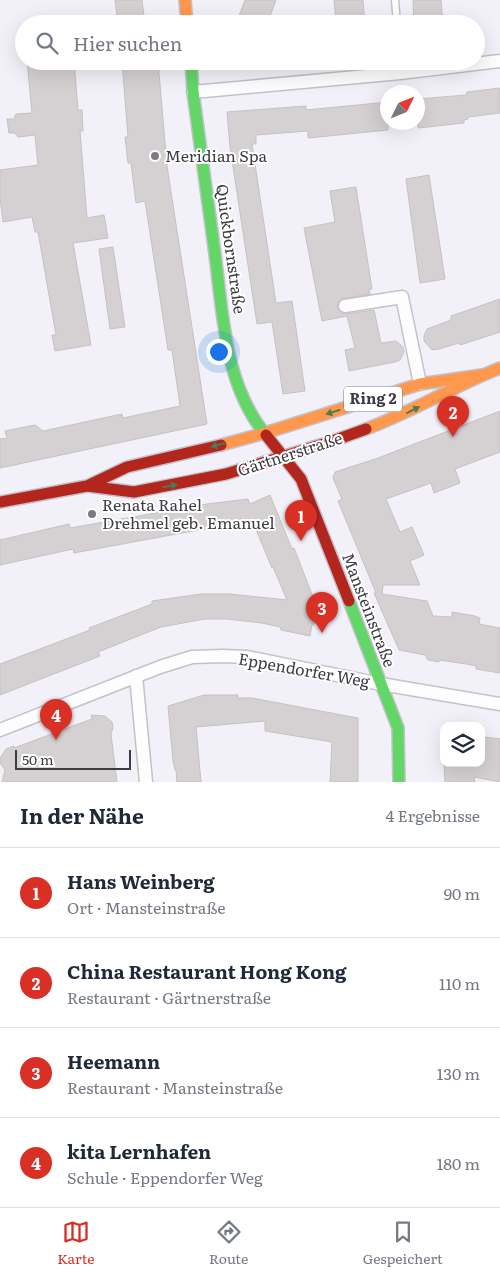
<!DOCTYPE html>
<html lang="de">
<head>
<meta charset="utf-8">
<style>
  body { margin:0; font-family:Literata,serif; background:#f2f2f3; color:#1f2937 }
  .controls { position:absolute; right:15px; bottom:15px; display:grid; overflow:hidden; border-radius:10px; box-shadow:0 5px 20px #0002 }
  .controls button { width:45px; height:45px; display:grid; place-items:center; padding:0; border:0; border-bottom:1px solid #e0e1e3; background:#fff; color:#1f2937; font:25px sans-serif }
  .compass { position:absolute; left:380px; top:85px; width:45px; height:45px; border-radius:50%; background:#fff; box-shadow:0 5px 20px #0002; rotate:47deg }
  .scale { position:absolute; left:15px; bottom:12px; width:116px; box-sizing:border-box; padding-left:5px; border:2px solid #3d3c44; border-top:0; font-size:14px; line-height:18px; white-space:nowrap; color:#3d3c44; -webkit-text-stroke:4px #fff; paint-order:stroke }
  .you { position:absolute; left:218px; top:351px; width:18px; height:18px; margin:-12px; border:4px solid #fff; border-radius:50%; background:#1a73e8; box-shadow:0 0 0 8px #1a73e833 }
  .badge { display:grid; place-items:center; width:32px; height:32px; border-radius:50%; background:#d93025; color:#fff; font-size:16px; font-weight:700 }
  .pin { position:absolute; translate:-50% -41px; filter:drop-shadow(0 1px 2px #0008) }
  .pin::after { content:''; position:absolute; top:26px; width:18px; height:15px; background:inherit; clip-path:polygon(0 0,100% 0,50% 100%) }
  .list { margin:0; padding:0; list-style:none }
  h2 { display:flex; justify-content:space-between; align-items:center; height:65px; margin:0; padding:0 20px; font-size:21px }
  h2 small { font-size:16px; font-weight:400; color:#747a83 }
  .list li { display:grid; grid-template-columns:32px 1fr auto; gap:15px; align-items:center; box-sizing:border-box; height:90px; padding:0 20px; border-top:1px solid #e0e1e3 }
  .list b { display:block; font-size:19px; white-space:nowrap }
  .list p { margin:0; font-size:16px; white-space:nowrap; color:#747a83 }
  .list em { font-size:16px; font-style:normal; color:#747a83 }
  .icon { flex:none; width:28px; height:28px; fill:none; stroke:currentColor; stroke-width:2; stroke-linecap:round; stroke-linejoin:round }
  .map { position:relative; flex:none; width:500px; height:782px; overflow:hidden }
  .search { position:absolute; background:#fff; box-shadow:0 5px 20px #0002; left:15px; right:15px; top:15px; height:55px; display:flex; align-items:center; gap:12px; box-sizing:border-box; padding:0 18px; border-radius:28px; color:#747a83; font-size:19px }
  .sheet { height:425px; background:#fff }
  nav { display:flex; justify-content:space-around; align-items:center; box-sizing:border-box; height:70px; border-top:1px solid #e0e1e3; background:#fff; font-size:14px; color:#747a83 }
  nav a { display:grid; justify-items:center; gap:2px }
  nav .on { color:#d93025 }
  .map>svg:first-child { display:block }
</style>
</head>
<body>
<div class="map">
<svg width="500" height="782" viewBox="0 0 500 782">
  <rect width="100%" height="100%" fill="#f2f0f8"/>
  <path fill="#d5d0d2" stroke="#c6c1c3" d="M 115,0 L 142,0 L 145,24 L 118,24 Z
    M 245,0 L 276,0 L 267,24 L 236,24 Z
    M 334,0 L 363,0 L 365,24 L 336,24 Z
    M 413,0 L 441,0 L 443,24 L 414,24 Z
    M 27,61 L 74,61 L 78,110 L 82,110 L 83,131 L 80,131 L 87,218 L 104,215 L 108,238 L 73,243 L 91,345 L 55,351 L 52,335 L 56,335 L 38,232 L 35,232 L 32,217 L 3,222 L 0,198 L 0,170 L 38,165 L 35,135 L 18,137 L 15,133 L 9,133 L 7,119 L 14,119 L 16,114 L 32,113 Z
    M 122,61 L 158,61 L 167,166 L 207,424 L 0,468 L 0,439 L 7,438 L 5,431 L 35,425 L 43,431 L 122,414 L 123,418 L 180,406 L 172,350 L 168,350 L 145,201 L 136,203 L 131,163 L 128,163 L 125,137 L 128,137 Z
    M 500,88 L 500,113 L 468,117 L 468,119 L 464,120 L 464,123 L 418,128 L 418,99 L 466,95 L 467,92 Z
    M 388,102 L 388,130 L 308,138 L 308,131 L 256,135 L 256,144 L 252,144 L 276,303 L 292,301 L 305,391 L 283,394 L 272,322 L 257,324 L 230,147 L 227,112 L 306,106 L 306,110 Z
    M 429,175 L 445,279 L 420,283 L 406,179 Z
    M 356,187 L 372,289 L 369,289 L 370,294 L 340,299 L 338,303 L 337,308 L 342,313 L 346,314 L 374,310 L 381,343 L 396,341 L 403,347 L 404,352 L 400,360 L 395,362 L 349,371 L 345,350 L 355,348 L 347,316 L 322,321 L 304,228 L 335,222 L 330,191 Z
    M 113,247 L 125,327 L 110,329 L 99,249 Z
    M 500,299 L 500,332 L 460,345 L 459,343 L 439,349 L 432,350 L 424,341 L 424,336 L 427,329 L 451,320 L 451,316 Z
    M 500,411 L 500,452 L 455,469 L 460,483 L 434,493 L 431,483 L 386,499 L 400,532 L 412,527 L 424,555 L 410,561 L 420,585 L 383,585 L 382,594 L 427,601 L 433,616 L 452,617 L 452,612 L 475,616 L 480,618 L 479,624 L 500,628 L 500,673 L 476,669 L 476,666 L 466,664 L 439,660 L 439,662 L 428,660 L 425,655 L 399,650 L 374,593 L 376,593 L 338,501 L 342,499 L 333,478 L 335,472 L 378,458 Z
    M 270,495 L 292,549 L 294,548 L 322,620 L 312,625 L 310,636 L 281,630 L 280,627 L 262,623 L 227,619 L 205,619 L 161,627 L 98,652 L 100,656 L 0,695 L 0,664 L 90,630 L 89,628 L 152,604 L 152,601 L 201,594 L 230,594 L 287,600 L 273,567 L 272,568 L 252,520 L 74,553 L 73,549 L 0,565 L 0,540 L 69,524 L 70,528 L 207,504 L 248,499 L 250,504 Z
    M 204,695 L 238,695 L 238,698 L 252,698 L 358,718 L 358,782 L 330,782 L 332,742 L 265,731 L 265,721 L 196,727 L 201,782 L 177,782 L 176,770 L 175,770 L 173,761 L 168,706 Z
    M 91,715 L 105,716 L 112,722 L 113,728 L 111,734 L 117,782 L 2,782 L 5,770 L 0,763 L 0,758 L 6,749 L 14,746 L 14,748 L 92,719 Z
    M 484,737 L 500,739 L 500,782 L 474,777 L 475,782 L 445,782 L 444,763 L 481,763 L 481,748 Z"/>
  <g fill="none" stroke-linecap="round" stroke-linejoin="round">
    <defs>
      <path id="lane" d="M 395,0 L 397,24"/>
      <path id="street" d="M 193,92 L 400,73 L 500,61
        M 345,306 L 402,297 L 420,384
        M 136,676 L 146,782
        M 0,730 L 160,667 L 192,657 L 223,656 L 247,657 L 381,684 L 500,704"/>
      <path id="fast" d="M 191,61 L 193,92 C 200,144 207,195 214,247 C 223,310 223,384 266,435
        M 349,601 L 398,728 L 399,782"/>
      <path id="slow" d="M 185,0 L 187,24
        M 366,429 C 412,412 454,386 500,368
        M 221,445 L 265,433 L 420,384 L 482,375"/>
      <path id="jam" d="M 266,435 L 301,479 L 349,601
        M 87,486 L 134,492 L 226,474 L 330,442 L 366,429
        M 0,502 L 87,486 L 127,467 L 221,445"/>
    </defs>
    <use href="#lane" stroke="#c4c2c9" stroke-width="9"/>
    <use href="#street" stroke="#c4c2c9" stroke-width="15"/>
    <use href="#fast" stroke="#c4c2c9" stroke-width="14"/>
    <use href="#slow" stroke="#c4c2c9" stroke-width="14"/>
    <use href="#jam" stroke="#c4c2c9" stroke-width="14"/>
    <use href="#lane" stroke="#fdfdfe" stroke-width="6"/>
    <use href="#street" stroke="#fdfdfe" stroke-width="12"/>
    <use href="#fast" stroke="#63d668" stroke-width="11"/>
    <use href="#slow" stroke="#ff974d" stroke-width="11"/>
    <use href="#jam" stroke="#b3261e" stroke-width="11"/>
  </g>
  <defs><path id="oneway-solid" d="M-6-.8H1V-3.2L6.5 0L1 3.2V.8H-6Z" transform="scale(1.25)"/></defs>
  <g fill="#4c7a52">
    <use href="#oneway-solid" transform="translate(413 410) rotate(-27)"/>
    <use href="#oneway-solid" transform="translate(333 412) rotate(162)"/>
    <use href="#oneway-solid" transform="translate(218 445) rotate(165)"/>
    <use href="#oneway-solid" transform="translate(170 486) rotate(-10)"/>
  </g>
  <g fill="#7c7b83" stroke="#fff" stroke-width="2">
    <circle cx="155" cy="156" r="5"/>
    <circle cx="92" cy="514" r="5"/>
  </g>
  <g text-anchor="middle" stroke-width="4" stroke-linejoin="round" paint-order="stroke">
    <rect fill="#fff" stroke="#77767c" stroke-width="1" x="344" y="386.5" width="58" height="25" rx="4"/>
    <g font-size="15" font-weight="bold" fill="#3d3c44">
      <text x="373" y="404">Ring 2</text>
    </g>
    <g font-size="16" fill="#3d3c44" stroke="#fff" text-anchor="start">
      <text x="165" y="162">Meridian Spa</text>
      <text x="102" y="511">Renata Rahel<tspan x="102" dy="18">Drehmel geb. Emanuel</tspan></text>
    </g>
    <g font-size="16" fill="#3d3c44" stroke="#fff">
      <text transform="translate(231 249) rotate(82)" y="6">Quickbornstraße</text>
      <text transform="translate(290 454) rotate(-18)" y="6">Gärtnerstraße</text>
      <text transform="translate(369 610) rotate(69)" y="6">Mansteinstraße</text>
      <text transform="translate(304 670) rotate(10)" y="6">Eppendorfer Weg</text>
    </g>
  </g>
</svg>
<div class="controls">
<button><svg class="icon" aria-label="layers" viewBox="0 0 24 24"><path d="M12 4l9 5-9 5-9-5zM3 14l9 5 9-5"/></svg></button>
</div>
<svg class="compass" viewBox="-18 -18 36 36"><path d="M0-13l5 13h-10z" fill="#e53935"/><path d="M0 13l5-13h-10z" fill="#747a83"/></svg>
<div class="scale">50 m</div>
<div class="you"></div>
<div class="pin badge" style="left:301px;top:541px">1</div>
<div class="pin badge" style="left:453px;top:437px">2</div>
<div class="pin badge" style="left:322px;top:633px">3</div>
<div class="pin badge" style="left:56px;top:740px">4</div>
<div class="search"><svg class="icon" aria-label="search" viewBox="0 0 24 24"><circle cx="10" cy="10" r="6"/><path d="M15 15l6 6"/></svg>Hier suchen</div>
</div>
<section class="sheet">
<h2>In der Nähe<small>4 Ergebnisse</small></h2>
<ul class="list">
<li><span class="badge">1</span><div><b>Hans Weinberg</b><p>Ort · Mansteinstraße</p></div><em>90 m</em></li>
<li><span class="badge">2</span><div><b>China Restaurant Hong Kong</b><p>Restaurant · Gärtnerstraße</p></div><em>110 m</em></li>
<li><span class="badge">3</span><div><b>Heemann</b><p>Restaurant · Mansteinstraße</p></div><em>130 m</em></li>
<li><span class="badge">4</span><div><b>kita Lernhafen</b><p>Schule · Eppendorfer Weg</p></div><em>180 m</em></li>
</ul>
</section>
<nav>
<a class="on"><svg class="icon" aria-label="map" viewBox="0 0 24 24"><path d="M3 6l6-2 6 2 6-2v14l-6 2-6-2-6 2zM9 4v14M15 6v14"/></svg>Karte</a>
<a><svg class="icon" aria-label="directions" viewBox="0 0 24 24"><path d="M12 3l9 9-9 9-9-9zM9 14v-3h6M13 9l2 2-2 2"/></svg>Route</a>
<a><svg class="icon" aria-label="saved" viewBox="0 0 24 24"><path d="M7 4h10v16l-5-4-5 4z"/></svg>Gespeichert</a>
</nav>
</body>
</html>
